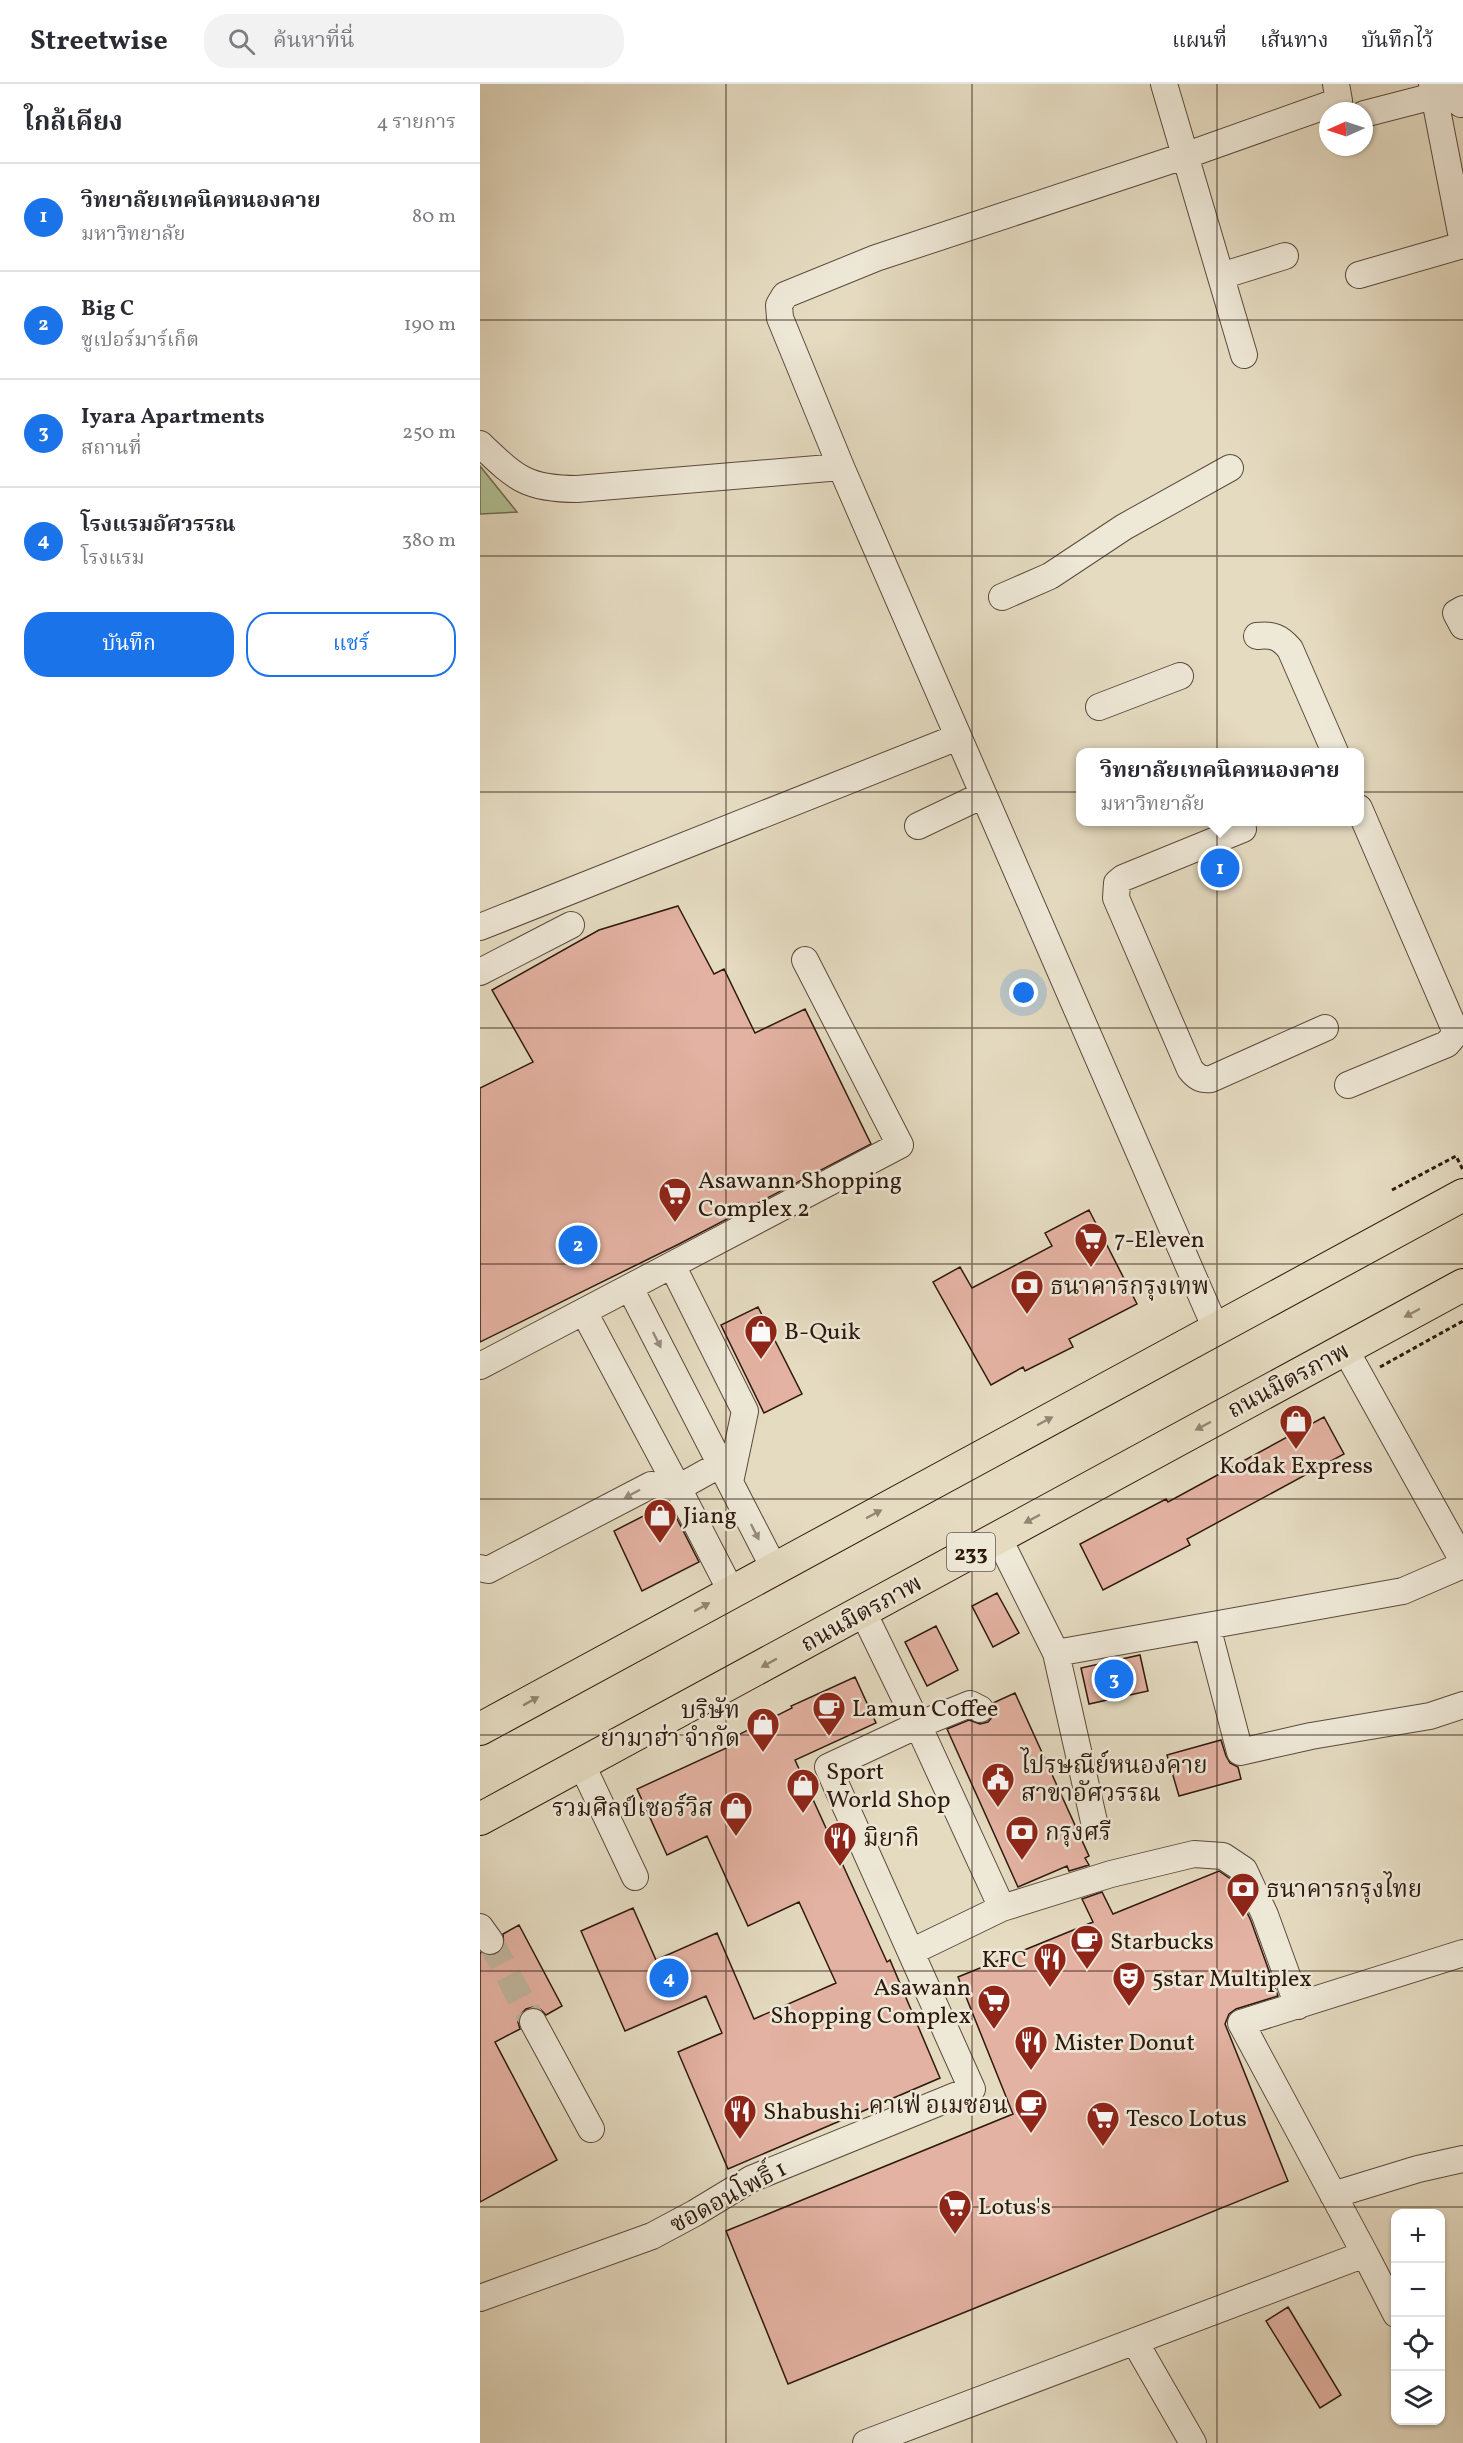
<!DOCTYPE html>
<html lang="th">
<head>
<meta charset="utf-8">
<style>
  body { margin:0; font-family:Vollkorn,"Noto Serif Thai",serif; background:#f2f2f3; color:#2b2b33 }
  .controls { position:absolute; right:18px; bottom:18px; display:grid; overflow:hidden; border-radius:12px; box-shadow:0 2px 4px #0004 }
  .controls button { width:54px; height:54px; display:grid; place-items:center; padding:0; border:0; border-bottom:2px solid #e1e1e2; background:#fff; color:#2b2b33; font:30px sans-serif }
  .compass { position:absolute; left:839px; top:18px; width:54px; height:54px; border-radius:50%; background:#fff; box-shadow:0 2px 4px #0004; rotate:267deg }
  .you { position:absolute; left:544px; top:909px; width:21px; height:21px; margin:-15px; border:4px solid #fff; border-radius:50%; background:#1a73e8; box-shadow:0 0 0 9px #1a73e833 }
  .badge { display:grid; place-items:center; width:39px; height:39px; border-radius:50%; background:#1a73e8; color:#fff; font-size:20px; font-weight:700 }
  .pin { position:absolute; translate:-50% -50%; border:3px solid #fff; box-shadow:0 2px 6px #0006 }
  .popup { position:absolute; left:596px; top:664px; width:288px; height:78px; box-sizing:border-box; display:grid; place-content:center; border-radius:12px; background:#fff; filter:drop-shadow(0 2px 4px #0005); font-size:20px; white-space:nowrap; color:#7c7c81 }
  .popup b { font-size:22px; color:#2b2b33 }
  .popup::after { content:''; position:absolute; left:50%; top:100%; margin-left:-12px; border:12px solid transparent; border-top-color:#fff }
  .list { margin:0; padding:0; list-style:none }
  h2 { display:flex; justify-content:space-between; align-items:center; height:78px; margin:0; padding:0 24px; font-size:26px }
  h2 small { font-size:20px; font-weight:400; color:#7c7c81 }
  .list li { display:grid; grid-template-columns:39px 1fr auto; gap:18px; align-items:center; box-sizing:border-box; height:108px; padding:0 24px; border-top:2px solid #e1e1e2 }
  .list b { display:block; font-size:22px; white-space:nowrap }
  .list p { margin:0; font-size:20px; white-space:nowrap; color:#7c7c81 }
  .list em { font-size:20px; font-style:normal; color:#7c7c81 }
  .actions { display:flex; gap:12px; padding:18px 24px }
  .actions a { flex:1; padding:14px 0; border:2px solid #1a73e8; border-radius:24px; text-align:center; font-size:21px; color:#1a73e8 }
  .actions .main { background:#1a73e8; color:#fff }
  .icon { flex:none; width:33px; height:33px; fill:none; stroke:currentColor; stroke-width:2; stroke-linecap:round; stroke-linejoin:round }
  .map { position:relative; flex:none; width:983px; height:2359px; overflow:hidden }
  header { display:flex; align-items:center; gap:36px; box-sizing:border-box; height:84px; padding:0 30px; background:#fff; border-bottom:2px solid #e1e1e2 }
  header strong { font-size:28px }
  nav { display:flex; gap:33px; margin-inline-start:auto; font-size:21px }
  .search { width:420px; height:54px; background:#f2f2f3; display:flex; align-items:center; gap:15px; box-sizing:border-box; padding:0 21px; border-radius:24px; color:#7c7c81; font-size:22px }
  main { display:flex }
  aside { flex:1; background:#fff }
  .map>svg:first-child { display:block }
</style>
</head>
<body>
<header>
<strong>Streetwise</strong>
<div class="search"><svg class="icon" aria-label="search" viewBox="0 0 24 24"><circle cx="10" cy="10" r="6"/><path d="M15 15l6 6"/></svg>ค้นหาที่นี่</div>
<nav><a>แผนที่</a><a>เส้นทาง</a><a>บันทึกไว้</a></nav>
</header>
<main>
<aside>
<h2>ใกล้เคียง<small>4 รายการ</small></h2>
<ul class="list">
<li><span class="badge">1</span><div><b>วิทยาลัยเทคนิคหนองคาย</b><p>มหาวิทยาลัย</p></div><em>80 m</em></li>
<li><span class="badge">2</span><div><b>Big C</b><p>ซูเปอร์มาร์เก็ต</p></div><em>190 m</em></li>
<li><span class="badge">3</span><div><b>Iyara Apartments</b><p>สถานที่</p></div><em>250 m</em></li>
<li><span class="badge">4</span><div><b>โรงแรมอัศวรรณ</b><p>โรงแรม</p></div><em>380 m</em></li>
</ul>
<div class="actions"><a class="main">บันทึก</a><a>แชร์</a></div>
</aside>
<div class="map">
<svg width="983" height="2359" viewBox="0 0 983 2359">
  <rect width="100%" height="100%" fill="#e5dbc1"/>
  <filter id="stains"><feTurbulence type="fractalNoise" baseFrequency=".00333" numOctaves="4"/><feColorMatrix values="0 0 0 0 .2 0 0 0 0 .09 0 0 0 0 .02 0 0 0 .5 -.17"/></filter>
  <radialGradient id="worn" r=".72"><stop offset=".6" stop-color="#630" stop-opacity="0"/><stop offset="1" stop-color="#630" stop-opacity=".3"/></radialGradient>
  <path fill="#b2c194" stroke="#706d52" stroke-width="1.5" d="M 0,382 L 37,428 L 0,430 Z"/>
  <path fill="#e4b2a2" stroke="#2e190f" stroke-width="1.5" d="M 198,822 L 234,890 L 244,885 L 275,949 L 325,925 L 391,1060 L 199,1160 L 0,1258 L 0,1004 L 53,978 L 12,906 L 119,846 Z
    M 609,1126 L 657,1220 L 589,1255 L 593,1263 L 545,1287 L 543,1283 L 511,1301 L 453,1198 L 480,1183 L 492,1204 L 572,1162 L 565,1149 Z
    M 278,1223 L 322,1310 L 284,1329 L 241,1241 Z
    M 844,1333 L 864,1370 L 707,1455 L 710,1461 L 623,1506 L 600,1460 L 686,1415 L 688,1418 Z
    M 189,1419 L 219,1478 L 162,1507 L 134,1447 Z
    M 517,1509 L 539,1549 L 513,1563 L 492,1522 Z
    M 456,1542 L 478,1586 L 447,1602 L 425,1558 Z
    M 660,1571 L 668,1607 L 609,1620 L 601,1584 Z
    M 375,1593 L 396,1639 L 315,1676 L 407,1878 L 410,1876 L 460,1994 L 248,2085 L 198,1968 L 242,1949 L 226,1912 L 145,1947 L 101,1847 L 153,1824 L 176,1876 L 237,1849 L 274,1935 L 356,1899 L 319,1818 L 268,1842 L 227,1752 L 187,1771 L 157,1705 L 253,1661 L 250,1655 L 312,1624 L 311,1622 Z
    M 535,1609 L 609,1772 L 605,1774 L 609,1781 L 589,1787 L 587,1782 L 538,1803 L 467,1645 L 489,1636 L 500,1640 L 508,1638 L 514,1631 L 513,1619 Z
    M 741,1656 L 746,1672 L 750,1679 L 758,1683 L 761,1695 L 699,1712 L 687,1671 Z
    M 739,1787 L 752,1796 L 771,1837 L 798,1912 L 756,1925 L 749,1930 L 745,1940 L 808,2097 L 308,2300 L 246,2147 L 533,2030 L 478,1893 L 613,1838 L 602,1815 L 622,1808 L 633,1830 Z
    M 39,1841 L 82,1922 L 66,1931 L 60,1925 L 53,1923 L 46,1925 L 40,1931 L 38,1938 L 40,1945 L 15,1958 L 77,2076 L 0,2118 L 0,1868 L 11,1872 L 18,1869 L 24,1863 L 23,1850 Z
    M 808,2223 L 861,2311 L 840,2324 L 786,2237 Z"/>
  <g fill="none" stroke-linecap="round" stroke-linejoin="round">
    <path stroke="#c0b49d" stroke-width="26" stroke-dasharray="26 13" stroke-linecap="butt" d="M 10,1857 L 53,1938"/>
    <defs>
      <path id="minor" d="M 684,0 L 764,271
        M 952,0 L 983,159
        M 976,0 L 981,20 L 983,19
        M 884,30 L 954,12
        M 879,191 L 983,161
        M 741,192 L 805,172
        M 0,360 C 36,394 46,405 97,405 L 361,383 L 736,1245
        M 361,383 L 300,234 L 299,221 L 305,211 L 396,174 L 707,71 L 859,17 L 856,0
        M 522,513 L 570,492 L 644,443 L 750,384
        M 983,525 L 976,529 L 983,542
        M 777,552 C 792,550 800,553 810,565 L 855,668
        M 619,623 L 700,592
        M 438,742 L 503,711
        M 763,745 L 643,794 L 637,799 L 636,814 L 710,985 C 716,993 721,996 731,995 L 845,944
        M 0,843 L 478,653
        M 0,888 L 91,841
        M 868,1001 L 967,960 L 972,954 L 975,946 L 879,724
        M 192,1181 L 265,1327 L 250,1398
        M 150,1204 L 294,1484
        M 104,1228 L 198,1404 L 241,1380
        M 865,1265 L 983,1477
        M 0,1282 L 420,1061 L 325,876
        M 518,1453 L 576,1569 L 615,1742
        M 983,1481 L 923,1507 L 727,1542 L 760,1668 L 831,1652 L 950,1632 L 983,1621
        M 0,1484 L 8,1486 L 171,1401 L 198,1404 L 251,1507
        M 576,1569 L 727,1542
        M 500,1625 L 490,1620 L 438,1641 L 522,1824
        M 102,1681 L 155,1793
        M 0,1843 L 10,1857
        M 431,1868 L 522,1824 L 631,1790 L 714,1770 L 743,1772 L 764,1786 L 785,1831 L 818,1922
        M 53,1938 L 111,2045
        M 853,2111 L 938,2085 L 983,2075
        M 885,2170 L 916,2230
        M 0,2214 L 172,2152 L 215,2129 L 271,2095 L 492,2005 L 348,1683 L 438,1641 L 383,1528
        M 655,2258 L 713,2359
        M 386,2359 L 885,2170 L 761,1939 L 983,1869"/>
      <path id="major" d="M 0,1645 L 983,1111
        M 0,1735 L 983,1201"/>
    </defs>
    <use href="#minor" stroke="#5c4a3c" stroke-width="28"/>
    <use href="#major" stroke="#2e190f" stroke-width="34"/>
    <path stroke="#2e190f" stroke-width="3" stroke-dasharray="4.5 3" stroke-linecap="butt" d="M 912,1106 L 976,1072 L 983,1086
      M 900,1283 L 983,1237"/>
    <use href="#minor" stroke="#eee8d7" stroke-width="26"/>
    <use href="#major" stroke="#e5dbc1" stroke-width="32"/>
  </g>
  <defs><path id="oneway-solid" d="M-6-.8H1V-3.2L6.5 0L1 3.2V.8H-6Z" transform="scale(1.5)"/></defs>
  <g fill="#938471">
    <use href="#oneway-solid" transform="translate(932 1229) rotate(152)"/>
    <use href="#oneway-solid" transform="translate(565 1337) rotate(-28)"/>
    <use href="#oneway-solid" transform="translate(723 1342) rotate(152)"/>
    <use href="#oneway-solid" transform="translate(394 1430) rotate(-28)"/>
    <use href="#oneway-solid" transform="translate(552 1435) rotate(152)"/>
    <use href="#oneway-solid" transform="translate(222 1523) rotate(-29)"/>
    <use href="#oneway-solid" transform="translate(289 1579) rotate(151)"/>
    <use href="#oneway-solid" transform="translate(51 1617) rotate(-29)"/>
  </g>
  <g fill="#988b7d">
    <use href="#oneway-solid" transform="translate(177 1256) rotate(63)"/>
    <use href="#oneway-solid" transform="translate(152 1410) rotate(152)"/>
    <use href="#oneway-solid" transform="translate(275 1448) rotate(63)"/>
  </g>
  <path fill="none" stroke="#2e190f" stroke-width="1.5" stroke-opacity="0.55" d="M 246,0 L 246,2359M 492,0 L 492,2359M 737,0 L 737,2359M 0,236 L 983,236M 0,472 L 983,472M 0,708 L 983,708M 0,944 L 983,944M 0,1180 L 983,1180M 0,1415 L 983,1415M 0,1651 L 983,1651M 0,1887 L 983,1887M 0,2123 L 983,2123"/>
  <defs>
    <symbol id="supermarket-pin" viewBox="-11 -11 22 30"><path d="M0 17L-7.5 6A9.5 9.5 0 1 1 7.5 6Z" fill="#8f2418" stroke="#eee8d7"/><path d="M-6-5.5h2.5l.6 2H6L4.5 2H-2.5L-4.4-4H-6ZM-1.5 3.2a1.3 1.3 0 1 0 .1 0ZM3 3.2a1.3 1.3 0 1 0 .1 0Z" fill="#fff"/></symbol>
    <symbol id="bank-pin" viewBox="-11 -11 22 30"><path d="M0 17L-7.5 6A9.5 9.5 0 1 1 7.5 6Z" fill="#8f2418" stroke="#eee8d7"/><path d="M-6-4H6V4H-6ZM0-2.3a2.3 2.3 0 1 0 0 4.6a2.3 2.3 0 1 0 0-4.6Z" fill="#fff"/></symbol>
    <symbol id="shop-pin" viewBox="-11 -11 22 30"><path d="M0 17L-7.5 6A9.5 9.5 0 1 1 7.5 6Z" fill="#8f2418" stroke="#eee8d7"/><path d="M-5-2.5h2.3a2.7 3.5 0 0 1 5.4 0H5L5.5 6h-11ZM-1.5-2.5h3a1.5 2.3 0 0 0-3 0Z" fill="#fff"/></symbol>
    <symbol id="cafe-pin" viewBox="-11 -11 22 30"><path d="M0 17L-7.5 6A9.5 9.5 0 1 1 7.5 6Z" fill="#8f2418" stroke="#eee8d7"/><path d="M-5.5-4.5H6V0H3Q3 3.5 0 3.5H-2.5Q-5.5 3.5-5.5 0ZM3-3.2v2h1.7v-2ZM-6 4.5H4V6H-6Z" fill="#fff"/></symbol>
    <symbol id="civic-pin" viewBox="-11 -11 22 30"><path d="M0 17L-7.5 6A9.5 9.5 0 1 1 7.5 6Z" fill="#8f2418" stroke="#eee8d7"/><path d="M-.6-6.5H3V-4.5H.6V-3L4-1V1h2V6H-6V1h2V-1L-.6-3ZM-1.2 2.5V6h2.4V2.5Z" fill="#fff"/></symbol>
    <symbol id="restaurant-pin" viewBox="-11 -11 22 30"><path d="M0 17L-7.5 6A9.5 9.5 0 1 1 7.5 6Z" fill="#8f2418" stroke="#eee8d7"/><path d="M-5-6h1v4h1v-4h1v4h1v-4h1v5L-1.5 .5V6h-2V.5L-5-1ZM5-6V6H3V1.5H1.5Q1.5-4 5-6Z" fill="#fff"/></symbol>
    <symbol id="theatre-pin" viewBox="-11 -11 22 30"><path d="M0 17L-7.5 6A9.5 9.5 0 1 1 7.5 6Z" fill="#8f2418" stroke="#eee8d7"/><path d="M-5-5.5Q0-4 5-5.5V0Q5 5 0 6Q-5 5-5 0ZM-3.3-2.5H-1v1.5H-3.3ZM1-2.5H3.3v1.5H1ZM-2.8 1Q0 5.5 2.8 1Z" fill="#fff"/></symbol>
  </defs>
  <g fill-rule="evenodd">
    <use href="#supermarket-pin" x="176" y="1091" width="38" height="52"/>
    <use href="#supermarket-pin" x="592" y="1136" width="38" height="52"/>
    <use href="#bank-pin" x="528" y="1183" width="38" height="52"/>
    <use href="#shop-pin" x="262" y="1228" width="38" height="52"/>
    <use href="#shop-pin" x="797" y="1318" width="38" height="52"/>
    <use href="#shop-pin" x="161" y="1412" width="38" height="52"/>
    <use href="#cafe-pin" x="330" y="1605" width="38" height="52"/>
    <use href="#shop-pin" x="264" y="1621" width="38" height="52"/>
    <use href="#civic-pin" x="499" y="1676" width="38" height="52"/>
    <use href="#shop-pin" x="304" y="1682" width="38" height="52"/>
    <use href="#shop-pin" x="237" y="1705" width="38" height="52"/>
    <use href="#bank-pin" x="523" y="1729" width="38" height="52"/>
    <use href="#restaurant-pin" x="341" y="1735" width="38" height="52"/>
    <use href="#bank-pin" x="744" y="1786" width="38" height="52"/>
    <use href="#cafe-pin" x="588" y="1838" width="38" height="52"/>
    <use href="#restaurant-pin" x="551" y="1856" width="38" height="52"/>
    <use href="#theatre-pin" x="630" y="1875" width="38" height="52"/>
    <use href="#supermarket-pin" x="495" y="1898" width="38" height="52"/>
    <use href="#restaurant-pin" x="532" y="1939" width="38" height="52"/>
    <use href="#cafe-pin" x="532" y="2002" width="38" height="52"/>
    <use href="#restaurant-pin" x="241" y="2008" width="38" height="52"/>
    <use href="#supermarket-pin" x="604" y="2015" width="38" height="52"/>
    <use href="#supermarket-pin" x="456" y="2103" width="38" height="52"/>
  </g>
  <g text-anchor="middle" stroke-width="5" stroke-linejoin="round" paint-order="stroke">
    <rect fill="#eee8d7" stroke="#68574b" stroke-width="1.5" x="467" y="1449" width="48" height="38" rx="4.5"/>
    <g font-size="22" font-weight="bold" fill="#2e190f">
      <text x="491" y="1476">233</text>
    </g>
    <g font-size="24" fill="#2e190f" stroke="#eee8d7" text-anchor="start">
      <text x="218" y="1104">Asawann Shopping<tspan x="218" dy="28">Complex 2</tspan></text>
      <text x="634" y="1163">7-Eleven</text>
      <text x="570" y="1210">ธนาคารกรุงเทพ</text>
      <text x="304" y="1255">B-Quik</text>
      <text x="816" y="1389" text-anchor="middle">Kodak Express</text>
      <text x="203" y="1439">Jiang</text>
      <text x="372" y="1632">Lamun Coffee</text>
      <text x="260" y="1634" text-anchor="end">บริษัท<tspan x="260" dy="28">ยามาฮ่า จำกัด</tspan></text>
      <text x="541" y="1689">ไปรษณีย์หนองคาย<tspan x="541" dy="28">สาขาอัศวรรณ</tspan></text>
      <text x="346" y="1695">Sport<tspan x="346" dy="28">World Shop</tspan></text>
      <text x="233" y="1732" text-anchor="end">รวมศิลป์เซอร์วิส</text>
      <text x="565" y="1756">กรุงศรี</text>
      <text x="383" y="1762">มิยากิ</text>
      <text x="786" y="1813">ธนาคารกรุงไทย</text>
      <text x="630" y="1865">Starbucks</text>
      <text x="547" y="1883" text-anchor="end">KFC</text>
      <text x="672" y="1902">5star Multiplex</text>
      <text x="491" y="1911" text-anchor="end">Asawann<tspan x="491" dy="28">Shopping Complex</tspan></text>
      <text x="574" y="1966">Mister Donut</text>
      <text x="528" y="2029" text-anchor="end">คาเฟ่ อเมซอน</text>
      <text x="283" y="2035">Shabushi</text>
      <text x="646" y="2042">Tesco Lotus</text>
      <text x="498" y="2130">Lotus's</text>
    </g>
    <g font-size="24" fill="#2e190f" stroke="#eee8d7">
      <text transform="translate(808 1296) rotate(-28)" y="8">ถนนมิตรภาพ</text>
      <text transform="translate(381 1529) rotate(-29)" y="8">ถนนมิตรภาพ</text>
      <text transform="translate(248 2112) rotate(-28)" y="8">ซอดอนโพธิ์ 1</text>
    </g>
  </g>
  <rect width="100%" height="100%" filter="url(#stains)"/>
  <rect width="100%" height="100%" fill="url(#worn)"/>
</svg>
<div class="controls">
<button>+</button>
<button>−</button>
<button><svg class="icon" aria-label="locate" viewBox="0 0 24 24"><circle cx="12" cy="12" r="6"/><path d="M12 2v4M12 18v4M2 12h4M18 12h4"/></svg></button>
<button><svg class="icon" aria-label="layers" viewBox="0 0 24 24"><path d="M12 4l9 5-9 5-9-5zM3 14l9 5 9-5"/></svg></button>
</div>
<svg class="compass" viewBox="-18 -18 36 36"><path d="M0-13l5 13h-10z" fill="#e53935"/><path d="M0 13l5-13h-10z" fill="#7c7c81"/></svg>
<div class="you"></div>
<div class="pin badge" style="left:740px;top:784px">1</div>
<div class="popup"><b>วิทยาลัยเทคนิคหนองคาย</b>มหาวิทยาลัย</div>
<div class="pin badge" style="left:98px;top:1161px">2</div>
<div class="pin badge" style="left:634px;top:1595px">3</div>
<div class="pin badge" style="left:189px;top:1894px">4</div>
</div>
</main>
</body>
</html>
